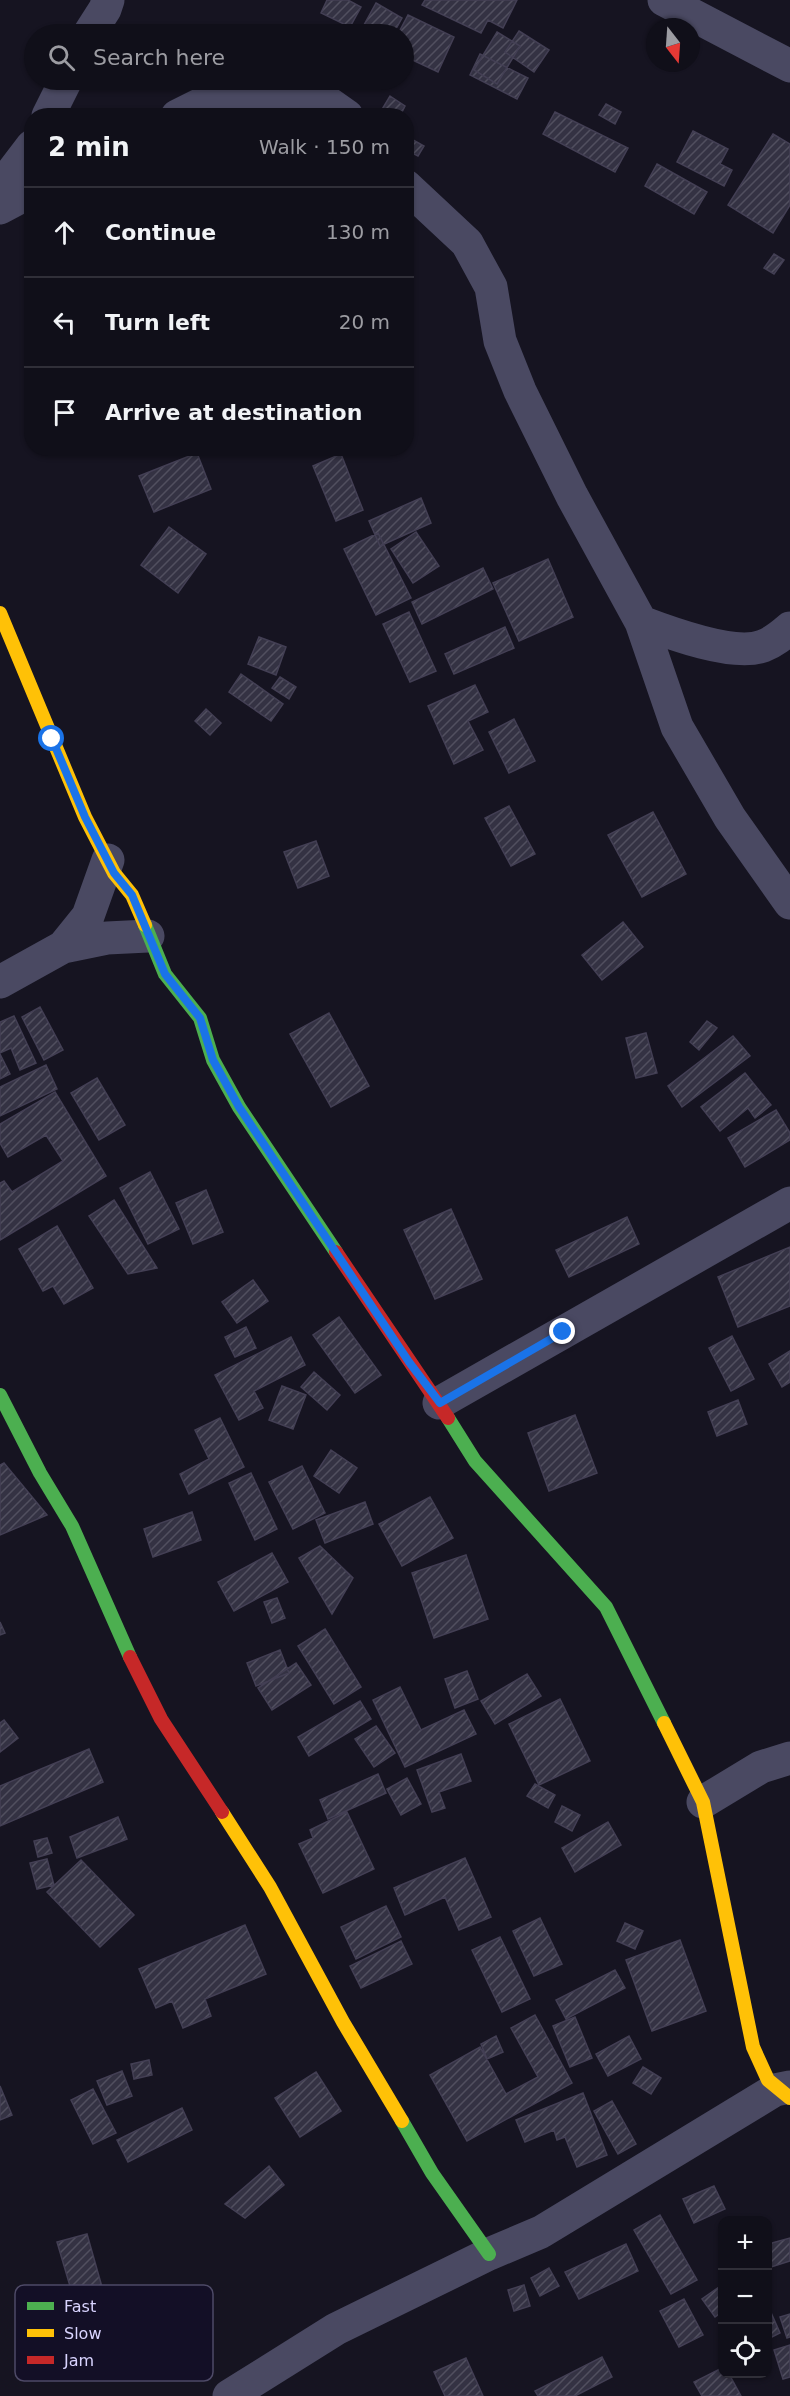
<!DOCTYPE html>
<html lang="en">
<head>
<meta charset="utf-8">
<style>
  body { margin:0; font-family:"DejaVu Sans",sans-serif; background:#1e1d26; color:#f1f3f6 }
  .controls { position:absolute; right:18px; bottom:18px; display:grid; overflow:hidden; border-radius:12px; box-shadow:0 2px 4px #0004 }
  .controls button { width:54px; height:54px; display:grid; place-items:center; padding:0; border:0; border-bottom:2px solid #302f38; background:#100f19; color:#f1f3f6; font:30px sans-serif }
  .compass { position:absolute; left:646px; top:18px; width:54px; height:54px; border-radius:50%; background:#100f19; box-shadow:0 2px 4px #0004; rotate:163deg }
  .stop { position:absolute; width:18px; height:18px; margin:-14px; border:4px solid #1a73e8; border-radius:50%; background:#fff }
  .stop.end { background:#1a73e8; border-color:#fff; box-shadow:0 2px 6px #0008 }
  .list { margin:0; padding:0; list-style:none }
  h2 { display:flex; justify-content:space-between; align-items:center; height:78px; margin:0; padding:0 24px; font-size:26px }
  h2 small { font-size:20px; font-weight:400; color:#9c9ca2 }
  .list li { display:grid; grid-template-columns:39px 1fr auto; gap:18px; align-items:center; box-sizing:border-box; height:90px; padding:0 24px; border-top:2px solid #302f38 }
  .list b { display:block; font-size:22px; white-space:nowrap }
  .list em { font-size:20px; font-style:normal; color:#9c9ca2 }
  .icon { flex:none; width:33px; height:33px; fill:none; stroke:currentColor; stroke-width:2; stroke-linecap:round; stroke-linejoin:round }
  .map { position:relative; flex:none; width:790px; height:2396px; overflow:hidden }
  .search { position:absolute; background:#100f19; box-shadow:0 2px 4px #0004; left:24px; top:24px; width:390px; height:66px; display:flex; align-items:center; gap:15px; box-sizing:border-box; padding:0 21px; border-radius:33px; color:#9c9ca2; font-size:22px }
  .panel { position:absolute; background:#100f19; box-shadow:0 2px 4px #0004; left:24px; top:108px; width:390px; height:348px; border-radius:24px }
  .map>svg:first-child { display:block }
</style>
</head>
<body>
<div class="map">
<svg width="790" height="2396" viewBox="0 0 790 2396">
  <defs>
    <pattern id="building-hatch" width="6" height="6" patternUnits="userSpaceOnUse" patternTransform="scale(1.5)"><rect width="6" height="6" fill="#343243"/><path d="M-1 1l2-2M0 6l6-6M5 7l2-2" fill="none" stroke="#514f5f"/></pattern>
  </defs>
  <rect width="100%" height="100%" fill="#161421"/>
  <path fill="url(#building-hatch)" stroke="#433f54" stroke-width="1.5" d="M 327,0 L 348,0 L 361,7 L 350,27 L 321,13 Z
    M 425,0 L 517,0 L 503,28 L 488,20 L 481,33 L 422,5 Z
    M 376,3 L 402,18 L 393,34 L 382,34 L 364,25 Z
    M 408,15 L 454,37 L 438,72 L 404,56 L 404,34 L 398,34 Z
    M 519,31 L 549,50 L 534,72 L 505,52 Z
    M 497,32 L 520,46 L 497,84 L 474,70 Z
    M 480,54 L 528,78 L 517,99 L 470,75 Z
    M 390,96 L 405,106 L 400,116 L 378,116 Z
    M 606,104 L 621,112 L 615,124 L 599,115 Z
    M 555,112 L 628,148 L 615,172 L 543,134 Z
    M 693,131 L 728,149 L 720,164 L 732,170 L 724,186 L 677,162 Z
    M 773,134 L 790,144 L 790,205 L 773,233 L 728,205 Z
    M 406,136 L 424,146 L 418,156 L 406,150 Z
    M 657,164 L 707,192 L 694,214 L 645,186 Z
    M 774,254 L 784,260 L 774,274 L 764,268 Z
    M 197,453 L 211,489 L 154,512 L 139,476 Z
    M 341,454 L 363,510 L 336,521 L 313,466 Z
    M 421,498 L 431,523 L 380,546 L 369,521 Z
    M 169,527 L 206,554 L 178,593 L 141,565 Z
    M 416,532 L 439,566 L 413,583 L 391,549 Z
    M 378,533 L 411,598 L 376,615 L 344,549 Z
    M 548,559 L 573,617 L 519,641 L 493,583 Z
    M 483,568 L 493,589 L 422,624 L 412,602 Z
    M 409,612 L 436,671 L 410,682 L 383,624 Z
    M 505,627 L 514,648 L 454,674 L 445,654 Z
    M 259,637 L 286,647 L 276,675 L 248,664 Z
    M 241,674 L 283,704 L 271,721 L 229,692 Z
    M 280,677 L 296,687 L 289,699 L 272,688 Z
    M 475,685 L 488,712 L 468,721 L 483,750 L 454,764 L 428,706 Z
    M 206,709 L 221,723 L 210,735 L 195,721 Z
    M 514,719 L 535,761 L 509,773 L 489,732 Z
    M 509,806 L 535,854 L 511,866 L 485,818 Z
    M 653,812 L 686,874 L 642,897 L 608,835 Z
    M 316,841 L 329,876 L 298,888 L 284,852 Z
    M 623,922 L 643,947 L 602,980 L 582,955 Z
    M 40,1007 L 63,1050 L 44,1060 L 22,1017 Z
    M 329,1013 L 369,1086 L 331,1107 L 290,1034 Z
    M 14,1016 L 36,1063 L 20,1070 L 11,1048 L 0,1053 L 0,1022 Z
    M 707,1021 L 717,1028 L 699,1050 L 690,1042 Z
    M 646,1033 L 657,1073 L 636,1078 L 626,1038 Z
    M 733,1036 L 750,1056 L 682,1107 L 668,1086 Z
    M 0,1054 L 10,1074 L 0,1079 Z
    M 46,1065 L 57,1089 L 0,1116 L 0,1087 Z
    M 745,1073 L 771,1105 L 755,1118 L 748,1108 L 720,1131 L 701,1107 Z
    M 97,1078 L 125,1125 L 99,1140 L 71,1093 Z
    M 55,1092 L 106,1176 L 0,1240 L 0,1183 L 4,1181 L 12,1192 L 63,1161 L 46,1135 L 8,1157 L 0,1143 L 0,1124 Z
    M 776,1110 L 790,1133 L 790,1140 L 745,1167 L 728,1138 Z
    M 150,1172 L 179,1229 L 148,1244 L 120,1188 Z
    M 206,1190 L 223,1232 L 193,1244 L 176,1203 Z
    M 114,1200 L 157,1268 L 128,1274 L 89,1216 Z
    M 451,1209 L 482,1279 L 435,1299 L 404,1230 Z
    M 627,1217 L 639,1244 L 569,1277 L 556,1250 Z
    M 57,1226 L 93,1288 L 64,1304 L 53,1286 L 43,1291 L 19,1249 Z
    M 790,1247 L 790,1306 L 738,1327 L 718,1277 Z
    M 253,1280 L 268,1301 L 237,1323 L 222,1302 Z
    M 339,1317 L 381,1375 L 355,1393 L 313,1335 Z
    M 246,1327 L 256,1348 L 235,1357 L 225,1337 Z
    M 732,1336 L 754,1379 L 731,1391 L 709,1348 Z
    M 291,1337 L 305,1365 L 254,1391 L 263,1408 L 239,1420 L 215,1375 Z
    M 790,1351 L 790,1382 L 782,1387 L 769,1364 Z
    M 314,1372 L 340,1395 L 327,1410 L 301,1387 Z
    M 282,1386 L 306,1395 L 293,1429 L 269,1420 Z
    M 738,1400 L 747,1424 L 717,1436 L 708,1412 Z
    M 575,1415 L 597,1473 L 549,1491 L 528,1433 Z
    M 220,1418 L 244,1467 L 189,1494 L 180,1474 L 209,1459 L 195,1430 Z
    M 331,1450 L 357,1468 L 339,1493 L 314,1476 Z
    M 4,1463 L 47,1515 L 0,1535 L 0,1465 Z
    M 302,1466 L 325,1513 L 293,1529 L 269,1482 Z
    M 251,1473 L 277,1529 L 255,1540 L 229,1483 Z
    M 430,1497 L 453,1538 L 402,1566 L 379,1524 Z
    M 365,1502 L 373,1524 L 325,1543 L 316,1520 Z
    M 192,1512 L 201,1540 L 153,1557 L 144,1529 Z
    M 320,1546 L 353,1578 L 332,1614 L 299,1558 Z
    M 272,1553 L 288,1582 L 234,1611 L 218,1582 Z
    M 466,1555 L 488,1619 L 434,1638 L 412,1573 Z
    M 277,1598 L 285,1618 L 272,1623 L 264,1602 Z
    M 0,1622 L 5,1633 L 0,1635 Z
    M 325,1629 L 361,1687 L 334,1704 L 298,1646 Z
    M 280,1650 L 289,1673 L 256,1686 L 247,1663 Z
    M 296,1663 L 311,1685 L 272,1710 L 258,1688 Z
    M 467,1671 L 478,1699 L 455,1708 L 445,1679 Z
    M 527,1674 L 541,1696 L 495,1724 L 481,1701 Z
    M 400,1687 L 421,1730 L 464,1710 L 476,1734 L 405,1767 L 373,1700 Z
    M 560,1699 L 590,1761 L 539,1785 L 509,1724 Z
    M 360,1701 L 371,1719 L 309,1756 L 298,1737 Z
    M 4,1720 L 18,1738 L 0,1752 L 0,1723 Z
    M 376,1726 L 395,1753 L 374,1767 L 355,1739 Z
    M 89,1749 L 103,1782 L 0,1826 L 0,1786 Z
    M 461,1754 L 471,1781 L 439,1792 L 445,1808 L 432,1812 L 417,1770 Z
    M 378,1774 L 386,1793 L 328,1819 L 320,1800 Z
    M 407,1778 L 421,1804 L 401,1815 L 387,1789 Z
    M 535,1784 L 555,1795 L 548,1808 L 527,1796 Z
    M 562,1806 L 580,1815 L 572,1831 L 555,1822 Z
    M 347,1812 L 374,1869 L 323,1893 L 299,1844 L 313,1838 L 310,1830 Z
    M 118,1817 L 127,1839 L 77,1858 L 70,1837 Z
    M 608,1822 L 621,1845 L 575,1872 L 562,1848 Z
    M 47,1838 L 52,1853 L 38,1857 L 34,1841 Z
    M 465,1858 L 491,1917 L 459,1930 L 445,1897 L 405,1915 L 394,1888 Z
    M 47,1859 L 54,1885 L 37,1889 L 30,1863 Z
    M 81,1860 L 134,1915 L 100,1947 L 47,1892 Z
    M 386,1906 L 401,1937 L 356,1959 L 341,1927 Z
    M 540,1918 L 562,1964 L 534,1976 L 513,1931 Z
    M 625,1923 L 643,1931 L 635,1949 L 617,1941 Z
    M 245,1925 L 266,1974 L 205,1999 L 211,2016 L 183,2028 L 172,2001 L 156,2008 L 139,1969 Z
    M 500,1937 L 530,1999 L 502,2012 L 472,1950 Z
    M 680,1940 L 706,2011 L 652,2031 L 626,1960 Z
    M 401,1941 L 412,1964 L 361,1988 L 350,1966 Z
    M 615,1970 L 625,1988 L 566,2019 L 556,2000 Z
    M 535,2015 L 572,2083 L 467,2141 L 430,2075 L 480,2047 L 506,2094 L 538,2077 L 511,2028 Z
    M 575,2017 L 592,2058 L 570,2067 L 553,2026 Z
    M 496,2036 L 503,2052 L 487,2059 L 481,2044 Z
    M 629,2036 L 641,2059 L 608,2076 L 596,2054 Z
    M 149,2060 L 152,2075 L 134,2079 L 131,2064 Z
    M 643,2067 L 661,2078 L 651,2094 L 633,2083 Z
    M 122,2071 L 132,2096 L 107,2105 L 97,2081 Z
    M 316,2072 L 341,2111 L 300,2137 L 275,2098 Z
    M 0,2086 L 12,2115 L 0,2120 Z
    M 93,2089 L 116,2133 L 93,2144 L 71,2100 Z
    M 583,2093 L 607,2155 L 577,2167 L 565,2137 L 557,2140 L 554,2130 L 525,2142 L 516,2120 Z
    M 612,2101 L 636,2144 L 618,2154 L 594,2111 Z
    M 182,2108 L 192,2130 L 128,2162 L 117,2140 Z
    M 269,2166 L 284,2185 L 245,2218 L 225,2204 Z
    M 714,2186 L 725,2209 L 694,2223 L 683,2199 Z
    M 660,2215 L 697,2280 L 671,2294 L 634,2230 Z
    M 87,2234 L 104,2294 L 75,2303 L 57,2242 Z
    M 790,2238 L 790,2261 L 768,2268 L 768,2244 Z
    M 626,2244 L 638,2271 L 579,2299 L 565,2272 Z
    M 549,2268 L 559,2286 L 540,2296 L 531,2278 Z
    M 524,2285 L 530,2306 L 514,2311 L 508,2290 Z
    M 722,2285 L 722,2312 L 715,2317 L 702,2299 Z
    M 684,2299 L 703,2335 L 679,2347 L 660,2311 Z
    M 769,2308 L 780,2333 L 768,2339 L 768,2309 Z
    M 790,2314 L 790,2337 L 787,2338 L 780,2317 Z
    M 790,2345 L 790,2377 L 783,2379 L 774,2350 Z
    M 602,2357 L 612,2377 L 575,2396 L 538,2396 L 535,2391 Z
    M 466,2358 L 483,2396 L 445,2396 L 434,2372 Z
    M 722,2368 L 722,2374 L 729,2374 L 741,2396 L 702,2396 L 694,2382 Z"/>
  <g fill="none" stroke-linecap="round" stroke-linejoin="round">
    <path stroke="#4a4962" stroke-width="33" d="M 664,0 L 790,66
      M 89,34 L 105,9 L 108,0
      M 48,116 L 66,80
      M 177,116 L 203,103 L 240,96 L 305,99 L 330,104 L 347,116
      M 406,186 L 467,243 L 491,287 L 500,341 L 520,391 L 572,496 L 641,622 C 670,633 734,657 763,646 C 774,642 782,635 790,628
      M 0,188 L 32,146
      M 0,208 L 32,191
      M 641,622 L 677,727 L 730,818 L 790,903
      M 63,947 L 88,916 L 108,860
      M 0,982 L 63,947 L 107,938 L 148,936
      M 439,1403 L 790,1203
      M 703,1802 L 761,1767 L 790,1758
      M 229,2396 L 336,2329 L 489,2254 L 541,2232 L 775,2090 L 790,2087"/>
    <path stroke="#4caf50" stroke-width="14" d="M 145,925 L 165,974 L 200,1018 L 213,1060 L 239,1107 L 336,1252
      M 0,1395 L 40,1473 L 72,1526 L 130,1657
      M 448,1418 L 475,1461 L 606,1607 L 664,1723
      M 402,2121 L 432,2173 L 489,2254"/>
    <path stroke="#ffc107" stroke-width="14" d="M 0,613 L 85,817 L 114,873 L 132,895 L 145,925
      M 664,1723 L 703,1802 L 753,2047 L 768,2080 L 790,2098
      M 222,1812 L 270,1887 L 343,2022 L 402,2121"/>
    <path stroke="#c62828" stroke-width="14" d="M 336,1252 L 448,1418
      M 130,1657 L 161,1719 L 222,1812"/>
  </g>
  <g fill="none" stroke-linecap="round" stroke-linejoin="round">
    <path stroke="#1a73e8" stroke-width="8" d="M 52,739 L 85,817 L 114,873 L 132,895 L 165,974 L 200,1018 L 213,1060 L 239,1107 L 409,1362 L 440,1403 L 563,1332"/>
  </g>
  <rect x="15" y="2285" width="198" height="96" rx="9" fill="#130f26" stroke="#4e4a67" stroke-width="1.5"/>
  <rect x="27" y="2302" width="27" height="8" fill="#4caf50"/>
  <rect x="27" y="2329" width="27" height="8" fill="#ffc107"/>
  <rect x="27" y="2356" width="27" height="8" fill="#c62828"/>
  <g font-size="16" fill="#d9d4ff">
    <text x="64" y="2312">Fast</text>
    <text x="64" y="2339">Slow</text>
    <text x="64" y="2366">Jam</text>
  </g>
</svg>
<div class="controls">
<button>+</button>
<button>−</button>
<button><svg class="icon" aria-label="locate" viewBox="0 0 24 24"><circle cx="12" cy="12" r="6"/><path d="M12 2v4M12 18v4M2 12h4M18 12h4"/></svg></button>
</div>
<svg class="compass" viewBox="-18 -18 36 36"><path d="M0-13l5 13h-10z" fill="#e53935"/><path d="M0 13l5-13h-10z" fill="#9c9ca2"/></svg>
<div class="stop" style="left:52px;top:739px"></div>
<div class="stop end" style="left:563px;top:1332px"></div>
<div class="search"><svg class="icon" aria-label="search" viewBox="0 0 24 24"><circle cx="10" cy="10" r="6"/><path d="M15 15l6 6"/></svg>Search here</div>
<section class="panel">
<h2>2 min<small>Walk · 150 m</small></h2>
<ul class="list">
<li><svg class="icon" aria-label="ahead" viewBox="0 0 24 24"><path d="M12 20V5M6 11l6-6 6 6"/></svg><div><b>Continue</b></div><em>130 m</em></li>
<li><svg class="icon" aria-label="left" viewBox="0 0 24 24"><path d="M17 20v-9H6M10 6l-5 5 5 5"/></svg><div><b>Turn left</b></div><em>20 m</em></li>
<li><svg class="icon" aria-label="arrive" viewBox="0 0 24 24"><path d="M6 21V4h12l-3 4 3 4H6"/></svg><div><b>Arrive at destination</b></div></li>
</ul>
</section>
</div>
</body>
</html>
